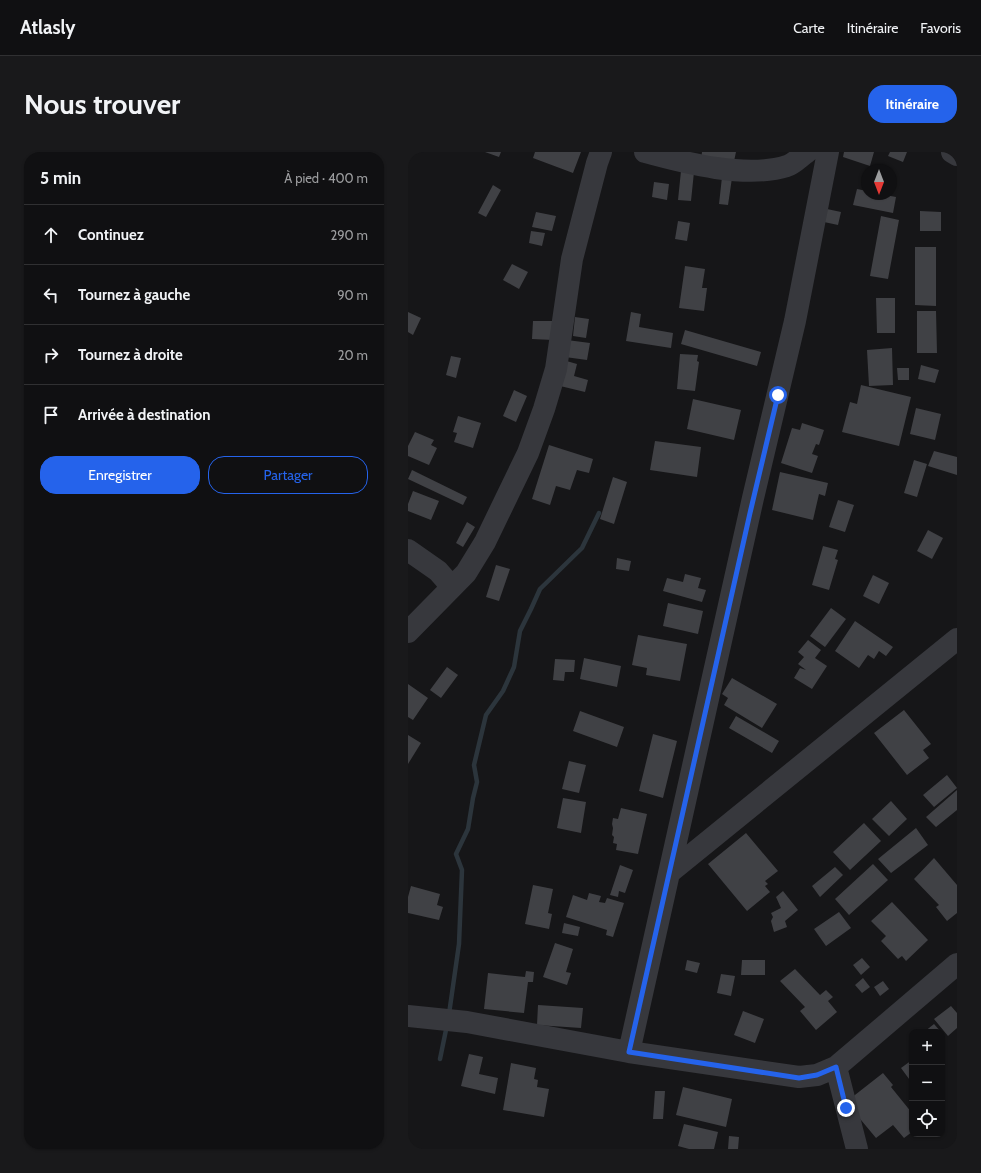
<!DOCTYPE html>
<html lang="fr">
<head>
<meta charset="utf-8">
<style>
  body { margin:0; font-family:Cabin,sans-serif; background:#19191b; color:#f1f3f6 }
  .controls { position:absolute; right:12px; bottom:12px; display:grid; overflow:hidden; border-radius:8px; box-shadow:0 1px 3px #0004 }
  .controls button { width:36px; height:36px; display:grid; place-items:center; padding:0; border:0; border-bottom:1px solid #303032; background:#101012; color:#f1f3f6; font:20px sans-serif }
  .compass { position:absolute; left:453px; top:12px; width:36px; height:36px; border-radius:50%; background:#101012; box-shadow:0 1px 3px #0004; rotate:180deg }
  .stop { position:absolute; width:12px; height:12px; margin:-9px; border:3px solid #2563eb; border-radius:50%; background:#fff }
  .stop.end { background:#2563eb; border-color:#fff; box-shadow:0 1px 4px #0008 }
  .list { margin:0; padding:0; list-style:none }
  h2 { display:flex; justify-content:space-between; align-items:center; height:52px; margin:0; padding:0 16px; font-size:17px }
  h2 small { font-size:13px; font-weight:400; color:#9c9d9f }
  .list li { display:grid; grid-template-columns:26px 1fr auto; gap:12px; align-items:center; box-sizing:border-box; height:60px; padding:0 16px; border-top:1px solid #303032 }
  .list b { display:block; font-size:15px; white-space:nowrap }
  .list em { font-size:13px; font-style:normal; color:#9c9d9f }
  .actions { display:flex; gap:8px; padding:12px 16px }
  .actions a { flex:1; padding:9px 0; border:1px solid #2563eb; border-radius:16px; text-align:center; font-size:14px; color:#2563eb }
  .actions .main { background:#2563eb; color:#fff }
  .icon { flex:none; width:22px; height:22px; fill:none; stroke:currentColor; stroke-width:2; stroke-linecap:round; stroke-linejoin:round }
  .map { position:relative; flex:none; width:549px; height:997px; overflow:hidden; border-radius:16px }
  header { display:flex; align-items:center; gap:24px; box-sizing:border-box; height:56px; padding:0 20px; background:#101012; border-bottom:1px solid #303032 }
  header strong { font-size:19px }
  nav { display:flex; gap:22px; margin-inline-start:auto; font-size:14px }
  .intro { display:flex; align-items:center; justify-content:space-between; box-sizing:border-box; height:96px; padding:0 24px }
  h1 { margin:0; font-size:28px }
  .button { padding:10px 18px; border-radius:16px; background:#2563eb; color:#fff; font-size:14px; font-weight:700 }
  main { display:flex; gap:24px; padding:0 24px }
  aside { flex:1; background:#101012; border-radius:16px; box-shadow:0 1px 3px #0004 }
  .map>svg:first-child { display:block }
</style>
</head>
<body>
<header>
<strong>Atlasly</strong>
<nav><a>Carte</a><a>Itinéraire</a><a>Favoris</a></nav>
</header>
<div class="intro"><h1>Nous trouver</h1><a class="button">Itinéraire</a></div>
<main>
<aside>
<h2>5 min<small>À pied · 400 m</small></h2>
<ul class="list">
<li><svg class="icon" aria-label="ahead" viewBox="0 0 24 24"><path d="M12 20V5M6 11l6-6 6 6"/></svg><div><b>Continuez</b></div><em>290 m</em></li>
<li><svg class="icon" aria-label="left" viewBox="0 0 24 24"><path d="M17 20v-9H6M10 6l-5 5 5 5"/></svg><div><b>Tournez à gauche</b></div><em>90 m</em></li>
<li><svg class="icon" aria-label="right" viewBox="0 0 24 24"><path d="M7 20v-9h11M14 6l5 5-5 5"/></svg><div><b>Tournez à droite</b></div><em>20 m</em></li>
<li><svg class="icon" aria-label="arrive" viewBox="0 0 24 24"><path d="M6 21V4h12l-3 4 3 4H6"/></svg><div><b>Arrivée à destination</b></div></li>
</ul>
<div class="actions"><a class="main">Enregistrer</a><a>Partager</a></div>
</aside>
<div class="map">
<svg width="549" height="997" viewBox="0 0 549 997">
  <rect width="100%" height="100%" fill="#161618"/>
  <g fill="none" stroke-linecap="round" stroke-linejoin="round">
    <path stroke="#2c353c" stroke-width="4.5" d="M 41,862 L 51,792 L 54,718 L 48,702 L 60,677 L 65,646 L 69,630 L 66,613 L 78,563 L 95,539 L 106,515 L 112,479 L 123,457 L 132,437 L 174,396 L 191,361
      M 32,907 L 39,873"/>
  </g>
  <path fill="#404145" d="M 77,0 L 93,0 L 91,5 Z
    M 127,0 L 173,0 L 165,21 L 125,6 Z
    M 294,0 L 328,0 L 325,14 L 293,8 Z
    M 436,0 L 466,0 L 462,14 L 435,5 Z
    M 482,0 L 499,0 L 495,10 L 480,4 Z
    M 273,19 L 286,20 L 283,49 L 270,48 Z
    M 314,25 L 324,26 L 320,53 L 311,52 Z
    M 246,30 L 261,32 L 259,48 L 244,45 Z
    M 85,33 L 93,38 L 78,65 L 70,61 Z
    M 449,37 L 459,39 L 459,42 L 472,42 L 488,45 L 485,61 L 445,53 Z
    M 419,57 L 433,60 L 430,73 L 416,70 Z
    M 512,59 L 533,60 L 533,79 L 512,79 Z
    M 128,60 L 148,64 L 144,79 L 124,75 Z
    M 473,64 L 491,68 L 480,127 L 462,124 Z
    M 270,69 L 282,71 L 279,89 L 267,87 Z
    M 123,79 L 137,81 L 134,94 L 121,91 Z
    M 507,95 L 528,95 L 528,154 L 507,153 Z
    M 104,112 L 120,120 L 111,137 L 95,128 Z
    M 277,114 L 297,117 L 294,136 L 299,136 L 296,159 L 271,156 Z
    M 468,146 L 487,146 L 487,181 L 469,181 Z
    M 509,159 L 528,159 L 529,201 L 509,201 Z
    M 0,160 L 13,166 L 5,183 L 0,180 Z
    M 223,160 L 233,162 L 231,175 L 265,181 L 263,196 L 218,189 Z
    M 167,165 L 181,167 L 178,186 L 165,184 Z
    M 125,169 L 146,169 L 145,188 L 124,187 Z
    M 277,178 L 353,200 L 349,214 L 273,192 Z
    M 159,188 L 182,191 L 179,208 L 157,205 Z
    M 484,196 L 485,233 L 461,234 L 459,198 Z
    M 272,202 L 290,203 L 289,209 L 291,210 L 287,239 L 269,237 Z
    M 43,204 L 53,206 L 48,226 L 38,223 Z
    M 155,208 L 169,212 L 166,224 L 180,228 L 177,240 L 148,233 Z
    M 513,213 L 531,218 L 527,231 L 510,227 Z
    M 489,216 L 501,216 L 501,228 L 490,228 Z
    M 453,233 L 503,245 L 491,294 L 434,280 L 442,250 L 449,252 Z
    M 106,238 L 119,244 L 108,270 L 95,264 Z
    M 285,247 L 333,258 L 326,288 L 279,277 Z
    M 508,256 L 533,262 L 527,288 L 502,282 Z
    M 50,264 L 73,271 L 65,296 L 46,290 L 49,281 L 45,280 Z
    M 394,271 L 416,278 L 411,293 L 408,292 L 404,302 L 410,304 L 404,321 L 373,311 L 384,276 L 392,278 Z
    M 7,280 L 26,288 L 23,293 L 29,296 L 21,313 L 0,304 L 0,294 Z
    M 247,289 L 293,295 L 289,325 L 242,318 Z
    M 141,293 L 185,307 L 181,321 L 169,318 L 162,338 L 148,334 L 142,353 L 124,347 Z
    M 526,299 L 549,305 L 549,323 L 520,314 Z
    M 506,308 L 519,312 L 509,345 L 496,341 Z
    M 4,318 L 59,345 L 55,353 L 0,327 Z
    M 372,320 L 420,331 L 417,344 L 411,342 L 405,368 L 364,358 Z
    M 205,325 L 219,330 L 206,372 L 192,367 Z
    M 5,339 L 31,349 L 23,368 L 0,359 L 0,352 Z
    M 430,348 L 446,353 L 437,380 L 421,375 Z
    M 59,370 L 67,375 L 55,395 L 48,391 Z
    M 520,378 L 535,386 L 524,407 L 509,399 Z
    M 415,394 L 430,398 L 427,407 L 430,408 L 421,438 L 404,433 Z
    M 209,406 L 223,409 L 221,419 L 208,417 Z
    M 88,413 L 102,417 L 91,449 L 78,445 Z
    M 277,422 L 293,426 L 290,436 L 298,438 L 294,450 L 255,439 L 259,426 L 275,430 Z
    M 465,423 L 481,431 L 471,452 L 455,444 Z
    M 260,451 L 295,459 L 290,482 L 255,474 Z
    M 423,456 L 438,467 L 417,495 L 402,484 Z
    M 447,469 L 485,495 L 478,504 L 471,499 L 466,507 L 460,503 L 451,516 L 427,499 Z
    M 230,483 L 279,492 L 272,529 L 238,523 L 239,516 L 224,513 Z
    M 400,488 L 413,498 L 407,506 L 419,514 L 404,537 L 386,526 L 392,516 L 398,518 L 390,512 L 396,505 L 390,500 Z
    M 176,506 L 213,514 L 209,535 L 172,527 Z
    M 147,507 L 167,508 L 166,520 L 157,520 L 156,529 L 145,528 Z
    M 39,515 L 50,523 L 33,546 L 22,538 Z
    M 324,526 L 369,552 L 354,576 L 316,553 L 320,546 L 314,542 Z
    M 0,532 L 20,546 L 5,568 L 0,565 Z
    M 496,558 L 523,592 L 515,598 L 521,606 L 499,623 L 466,581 Z
    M 172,559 L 216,575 L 209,595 L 165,579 Z
    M 328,564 L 371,589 L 364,601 L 321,576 Z
    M 245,582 L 269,589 L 255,646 L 231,639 Z
    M 0,583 L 13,591 L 0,612 Z
    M 161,609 L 178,613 L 171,641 L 154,637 Z
    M 539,623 L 549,636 L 526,655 L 515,643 Z
    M 549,638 L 549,658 L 528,675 L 518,665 Z
    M 155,646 L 178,650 L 173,681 L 149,676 Z
    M 483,649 L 499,667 L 481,684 L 464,667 Z
    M 213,656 L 239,662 L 230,702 L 208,698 L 209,692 L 205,691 L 206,685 L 204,683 L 205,676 L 204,672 L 205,666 L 210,667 Z
    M 456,671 L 473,689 L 442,718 L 425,700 Z
    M 508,676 L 520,693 L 483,721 L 470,707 Z
    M 338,681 L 370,719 L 357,729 L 360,732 L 357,734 L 362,740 L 339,759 L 300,712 Z
    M 526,706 L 549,733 L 549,761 L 539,769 L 528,755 L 531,753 L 506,727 Z
    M 465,712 L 480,728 L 441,763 L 427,747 Z
    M 212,713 L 225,718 L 217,741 L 211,739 L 210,745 L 202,743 Z
    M 427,715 L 435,723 L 412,745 L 404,734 Z
    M 125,733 L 145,737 L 140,761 L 144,762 L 141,777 L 117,772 Z
    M 3,734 L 32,742 L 29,753 L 35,755 L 31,768 L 0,761 L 0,745 Z
    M 375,739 L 390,758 L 377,769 L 379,775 L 366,780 L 363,769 L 365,765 L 363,761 L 373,756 L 368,745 Z
    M 181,741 L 193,744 L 191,750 L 197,751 L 199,746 L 216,751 L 205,785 L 198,783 L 199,778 L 158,765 L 165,743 L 179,748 Z
    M 484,750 L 520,788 L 498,809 L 494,804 L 490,807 L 473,789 L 478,784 L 463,769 Z
    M 431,760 L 443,776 L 418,794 L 406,777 Z
    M 156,771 L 172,775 L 170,784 L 154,781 Z
    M 147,791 L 165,797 L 158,820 L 163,821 L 159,833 L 135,825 Z
    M 454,806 L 462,815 L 453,823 L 445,813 Z
    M 279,808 L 292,811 L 289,821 L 277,818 Z
    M 334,808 L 357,808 L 357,823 L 333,823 Z
    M 387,817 L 412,843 L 418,838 L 425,845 L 420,849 L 429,860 L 408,878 L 392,859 L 397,855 L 372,829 Z
    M 118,819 L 126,820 L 125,830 L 120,830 L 116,861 L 76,857 L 80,821 L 117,825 Z
    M 313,822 L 327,824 L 323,844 L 309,841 Z
    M 455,826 L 462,835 L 454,841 L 447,833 Z
    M 475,829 L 481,837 L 472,844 L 466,835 Z
    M 130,853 L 175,856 L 173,876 L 129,873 Z
    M 543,854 L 549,861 L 549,876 L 540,884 L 526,867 Z
    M 335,859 L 356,867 L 347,891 L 326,883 Z
    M 526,872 L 533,880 L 516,880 Z
    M 61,902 L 75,905 L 71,922 L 90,926 L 87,942 L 53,934 Z
    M 504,908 L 504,931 L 493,916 Z
    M 103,911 L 128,916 L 126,927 L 130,928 L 129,935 L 141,937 L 136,965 L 95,958 Z
    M 475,921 L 485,933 L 483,935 L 504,961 L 504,980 L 496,986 L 485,973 L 468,986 L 438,950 Z
    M 275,935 L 324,947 L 318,975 L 268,963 Z
    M 247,939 L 257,939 L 255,967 L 245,967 Z
    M 276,972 L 310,980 L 306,997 L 281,997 L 270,994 Z
    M 321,984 L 331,985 L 330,997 L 320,997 Z"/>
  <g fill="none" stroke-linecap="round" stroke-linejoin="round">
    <path stroke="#37383d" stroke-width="22" d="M 237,0 C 277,11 339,27 379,14 C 386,12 393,4 399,0
      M 544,0 L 549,3
      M 0,398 L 30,419 L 44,435
      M 0,480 L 58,421 L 77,390 L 120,301 L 136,257 L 148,217 L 164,107 L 189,11 L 193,0
      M 261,721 L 549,487
      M 0,864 L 59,870 L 221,900 L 391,925 L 409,923 L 428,915 L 549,812
      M 221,900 L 345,346 L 387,169 L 420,0
      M 428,915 L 449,997"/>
  </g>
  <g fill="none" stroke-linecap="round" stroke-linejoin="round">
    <path stroke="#2563eb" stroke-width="5" d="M 370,243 L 342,361 L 221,900 L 391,926 L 409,923 L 428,915 L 438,956"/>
  </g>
</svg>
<div class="controls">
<button>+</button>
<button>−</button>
<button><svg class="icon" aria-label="locate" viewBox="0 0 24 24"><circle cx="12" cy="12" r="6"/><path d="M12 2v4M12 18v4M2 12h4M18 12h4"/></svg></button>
</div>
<svg class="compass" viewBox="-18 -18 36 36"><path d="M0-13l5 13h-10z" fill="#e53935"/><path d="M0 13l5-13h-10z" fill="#9c9d9f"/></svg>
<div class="stop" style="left:370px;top:243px"></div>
<div class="stop end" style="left:438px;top:956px"></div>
</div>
</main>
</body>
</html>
